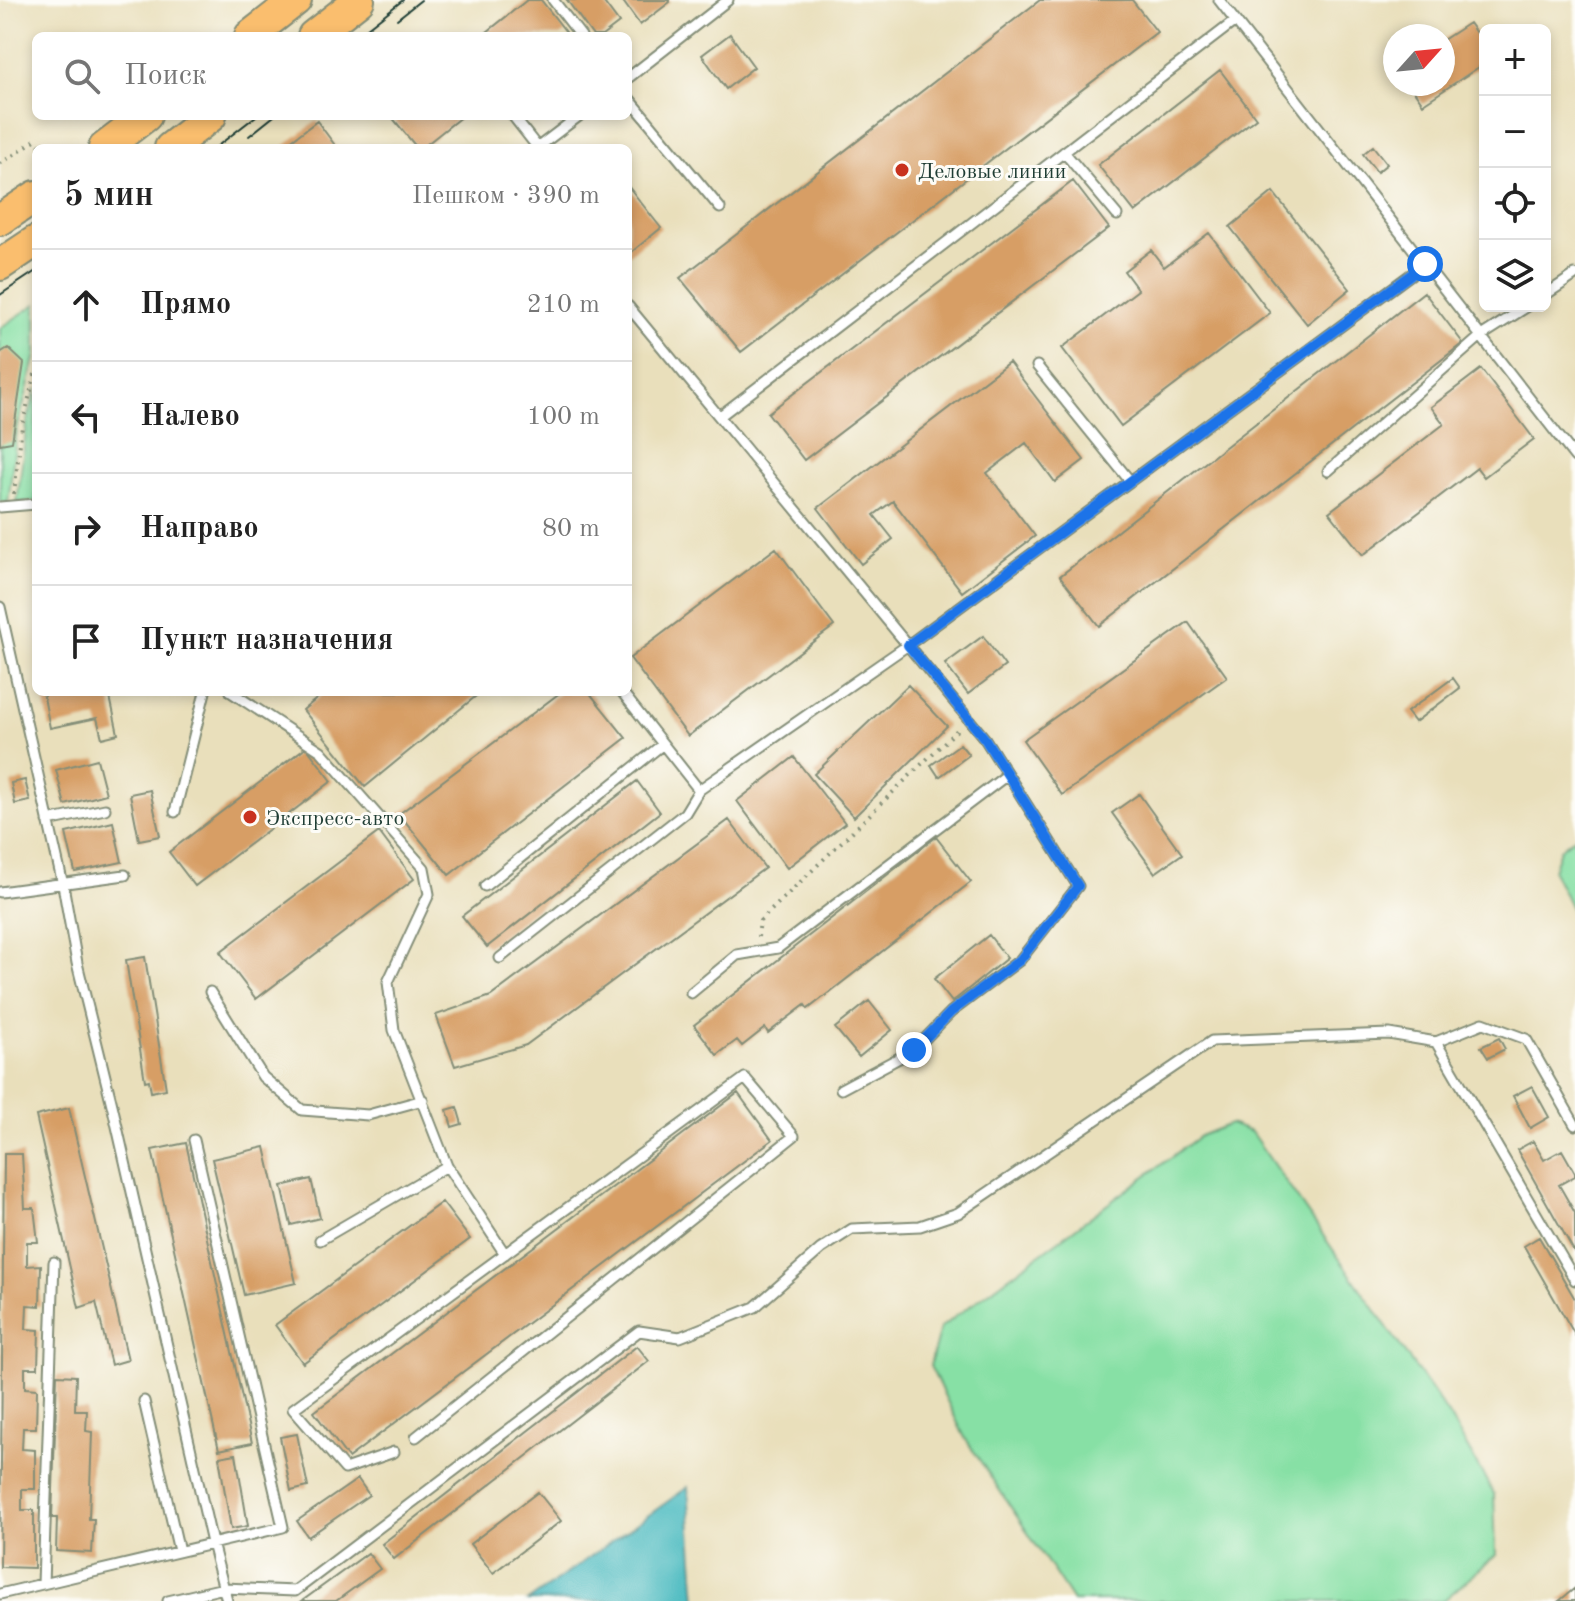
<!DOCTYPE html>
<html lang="ru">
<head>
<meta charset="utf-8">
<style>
  body { margin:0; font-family:"Old Standard TT",serif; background:#f6f6f6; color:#222 }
  .controls { position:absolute; right:24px; top:24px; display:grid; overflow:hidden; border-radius:12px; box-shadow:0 4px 12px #0003 }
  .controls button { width:72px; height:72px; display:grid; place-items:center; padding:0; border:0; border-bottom:2px solid #e0e0e0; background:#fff; color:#222; font:40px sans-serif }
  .compass { position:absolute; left:1383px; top:24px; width:72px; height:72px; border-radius:50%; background:#fff; box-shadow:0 4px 12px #0003; rotate:63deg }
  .stop { position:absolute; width:24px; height:24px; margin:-18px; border:6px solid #1a73e8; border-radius:50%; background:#fff }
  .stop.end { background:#1a73e8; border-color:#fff; box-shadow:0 2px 8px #0008 }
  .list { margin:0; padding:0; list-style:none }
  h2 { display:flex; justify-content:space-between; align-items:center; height:104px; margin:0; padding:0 32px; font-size:34px }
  h2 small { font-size:26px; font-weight:400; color:#767676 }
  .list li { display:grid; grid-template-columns:52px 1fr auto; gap:24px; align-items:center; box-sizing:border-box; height:112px; padding:0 32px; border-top:2px solid #e0e0e0 }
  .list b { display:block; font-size:30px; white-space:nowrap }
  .list em { font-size:26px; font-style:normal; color:#767676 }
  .icon { flex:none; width:44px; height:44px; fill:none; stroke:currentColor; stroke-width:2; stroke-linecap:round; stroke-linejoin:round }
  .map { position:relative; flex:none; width:1575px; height:1601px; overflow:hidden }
  .search { position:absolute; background:#fff; box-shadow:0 4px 12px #0003; left:32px; top:32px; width:600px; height:88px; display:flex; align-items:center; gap:20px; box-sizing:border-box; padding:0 28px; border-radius:12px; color:#767676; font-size:30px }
  .panel { position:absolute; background:#fff; box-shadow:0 4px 12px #0003; left:32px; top:144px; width:600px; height:552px; border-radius:12px }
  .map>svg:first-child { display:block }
</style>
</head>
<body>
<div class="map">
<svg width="1575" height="1601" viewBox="0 0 1575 1601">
  <rect width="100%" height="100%" fill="#fdfcf7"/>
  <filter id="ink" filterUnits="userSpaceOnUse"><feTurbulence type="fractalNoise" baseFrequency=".0125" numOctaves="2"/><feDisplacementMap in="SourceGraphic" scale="16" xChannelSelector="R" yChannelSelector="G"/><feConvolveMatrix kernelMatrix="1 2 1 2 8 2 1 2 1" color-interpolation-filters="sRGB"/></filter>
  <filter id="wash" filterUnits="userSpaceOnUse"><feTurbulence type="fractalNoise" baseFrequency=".006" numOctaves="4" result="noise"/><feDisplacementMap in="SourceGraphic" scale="32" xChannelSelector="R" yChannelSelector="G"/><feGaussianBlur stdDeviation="1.8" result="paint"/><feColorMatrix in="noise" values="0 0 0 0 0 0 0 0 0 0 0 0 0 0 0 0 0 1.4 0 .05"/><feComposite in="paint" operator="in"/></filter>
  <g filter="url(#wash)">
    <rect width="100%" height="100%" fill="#e9dfbb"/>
    <path fill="#87e0a5" stroke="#538e6c" stroke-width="2" d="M 36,304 L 36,355 L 17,430 L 8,503 L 0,502 L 0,328 Z
      M 36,388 L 36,501 L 17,503 L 27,424 Z
      M 1575,837 L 1575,916 L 1553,871 L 1560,849 Z
      M 1230,1124 L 1251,1132 L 1449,1416 L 1494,1494 L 1496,1555 L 1443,1601 L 1073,1601 L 965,1438 L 930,1366 L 940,1328 L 1200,1136 Z"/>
    <path fill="#4abac0" stroke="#347c7a" stroke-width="2" d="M 688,1487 L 696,1601 L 528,1601 Z"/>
    <g id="blocks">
      <path fill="#d79e65" d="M 527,0 L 541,0 L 566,32 L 561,36 L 482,36 Z
        M 567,0 L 602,0 L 619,23 L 602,36 L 593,36 Z
        M 622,0 L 669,0 L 670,2 L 640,25 Z
        M 1040,0 L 1132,0 L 1157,32 L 741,352 L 680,278 Z
        M 1469,23 L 1485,46 L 1485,63 L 1423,104 L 1409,84 L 1443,84 L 1443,40 Z
        M 730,34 L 754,67 L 726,89 L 702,55 Z
        M 1220,70 L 1256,118 L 1135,212 L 1098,165 Z
        M 391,116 L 462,116 L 422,148 L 417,148 Z
        M 317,121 L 337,148 L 281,148 Z
        M 1373,146 L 1387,164 L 1377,172 L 1363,154 Z
        M 1073,181 L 1109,228 L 804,460 L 768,413 Z
        M 628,186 L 661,228 L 628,255 Z
        M 1273,192 L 1350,289 L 1307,324 L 1230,227 Z
        M 1209,233 L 1270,313 L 1121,426 L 1062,348 L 1138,290 L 1124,271 L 1151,250 L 1164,267 Z
        M 1424,292 L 1463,343 L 1099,626 L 1060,576 Z
        M 8,348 L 24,363 L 12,442 L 0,444 L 0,353 Z
        M 1009,362 L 1084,460 L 1055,482 L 1026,443 L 987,473 L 1035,536 L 962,592 L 893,501 L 874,515 L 893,539 L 861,564 L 818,508 Z
        M 1481,369 L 1534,439 L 1484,477 L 1477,468 L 1363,555 L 1329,512 L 1444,424 L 1431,407 Z
        M 776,548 L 834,626 L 688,736 L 630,658 Z
        M 1188,622 L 1227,677 L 1062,795 L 1023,740 Z
        M 983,636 L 1005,666 L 968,694 L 945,664 Z
        M 1453,678 L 1460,688 L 1415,722 L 1407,712 Z
        M 908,685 L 947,726 L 854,817 L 814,774 Z
        M 43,692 L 109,692 L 118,734 L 102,738 L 97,718 L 50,728 Z
        M 325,692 L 481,692 L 365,787 L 303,710 Z
        M 561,692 L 589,692 L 626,738 L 449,875 L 399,814 Z
        M 960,744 L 969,755 L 939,777 L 931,765 Z
        M 306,747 L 332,781 L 195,886 L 169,852 Z
        M 794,757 L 845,823 L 787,868 L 737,801 Z
        M 97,759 L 106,794 L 65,805 L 56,770 Z
        M 25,780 L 30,801 L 15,804 L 11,783 Z
        M 637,781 L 660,812 L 487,947 L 462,916 Z
        M 150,790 L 160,836 L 139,840 L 130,794 Z
        M 1139,794 L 1182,854 L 1155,873 L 1112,813 Z
        M 729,820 L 765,868 L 526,1045 L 455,1066 L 436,1015 L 491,996 Z
        M 113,822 L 122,862 L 75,872 L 66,833 Z
        M 379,832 L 414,879 L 256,999 L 220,952 Z
        M 936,837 L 971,882 L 808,1009 L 805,1005 L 768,1033 L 765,1028 L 742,1046 L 737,1040 L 717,1055 L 694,1025 Z
        M 989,935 L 1007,958 L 952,1002 L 934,979 Z
        M 145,957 L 166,1089 L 151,1092 L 149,1080 L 145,1081 L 126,960 Z
        M 869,1001 L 892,1030 L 859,1057 L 835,1028 Z
        M 1499,1038 L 1505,1049 L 1488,1058 L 1481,1047 Z
        M 1532,1086 L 1549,1117 L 1530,1128 L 1513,1096 Z
        M 738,1093 L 772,1140 L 348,1458 L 314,1412 Z
        M 457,1107 L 462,1124 L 452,1127 L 447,1110 Z
        M 69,1108 L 128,1360 L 111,1365 L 96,1302 L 79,1308 L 36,1116 Z
        M 1533,1141 L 1544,1160 L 1562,1150 L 1575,1173 L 1575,1176 L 1559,1185 L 1575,1213 L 1575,1253 L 1517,1150 Z
        M 186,1143 L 252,1443 L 219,1450 L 152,1150 Z
        M 265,1147 L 296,1283 L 244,1295 L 212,1159 Z
        M 4,1154 L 22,1154 L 25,1208 L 34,1208 L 38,1242 L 27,1242 L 27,1266 L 41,1265 L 40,1306 L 27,1305 L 26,1329 L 39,1330 L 38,1368 L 25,1368 L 25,1388 L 37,1389 L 36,1428 L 23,1428 L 22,1449 L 35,1450 L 35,1489 L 22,1489 L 22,1510 L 34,1510 L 34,1568 L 0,1567 Z
        M 311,1179 L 320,1218 L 291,1225 L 282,1186 Z
        M 442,1202 L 470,1239 L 303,1363 L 275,1325 Z
        M 1539,1237 L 1575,1299 L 1575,1335 L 1524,1246 Z
        M 637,1346 L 649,1361 L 394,1559 L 382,1544 Z
        M 57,1375 L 76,1376 L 75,1410 L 87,1410 L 86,1431 L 92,1432 L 89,1519 L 94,1519 L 92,1553 L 56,1551 L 57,1518 L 52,1518 Z
        M 297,1434 L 308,1487 L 291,1491 L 280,1437 Z
        M 236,1454 L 248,1526 L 231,1529 L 219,1457 Z
        M 358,1479 L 369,1495 L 308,1537 L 297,1521 Z
        M 538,1492 L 561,1521 L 493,1573 L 470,1544 Z
        M 368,1553 L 380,1569 L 336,1601 L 302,1601 Z
        M 1575,1588 L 1575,1601 L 1559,1601 Z"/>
    </g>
  </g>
  <g filter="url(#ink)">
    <use href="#blocks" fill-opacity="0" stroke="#848e78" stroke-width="2"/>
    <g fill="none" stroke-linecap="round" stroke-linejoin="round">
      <defs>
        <path id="service" d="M 553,0 L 581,36
          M 1219,0 L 1575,457
          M 628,78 L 728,0
          M 628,97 L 720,208
          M 513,116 L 538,148
          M 537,148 L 579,116
          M 1064,152 L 1117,215
          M 1545,295 L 1575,275
          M 628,306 L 985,739 L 1078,886 L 1020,960 L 951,1012 L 914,1050 L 841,1089
          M 1037,366 L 1130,481
          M 720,416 L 1235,21
          M 1328,471 L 1481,336 L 1528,306
          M 0,507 L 36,504
          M 0,607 L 63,885 L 77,963 L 113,1109 L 212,1543 L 227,1601
          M 231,692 L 321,751 L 424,868 L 429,894 L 388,982 L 394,1030 L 447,1166 L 505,1254
          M 622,692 L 699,790
          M 175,812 L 205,692
          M 48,821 L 105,809
          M 485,886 L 663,744
          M 0,892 L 125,875
          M 500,958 L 685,813 L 699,790 L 908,645 L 1425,264
          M 210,992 L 263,1077 L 302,1110 L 368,1115 L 423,1100
          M 691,993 L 737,955 L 778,948 L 1007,775
          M 1436,1042 L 1483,1023 L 1526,1039 L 1575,1125
          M 320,1240 L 447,1166
          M 144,1401 L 179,1551
          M 394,1452 L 345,1469 L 293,1409 L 745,1078 L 794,1136 L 416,1437
          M 43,1584 L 54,1262
          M 0,1594 L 283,1527 L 194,1140
          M 168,1601 L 224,1588 L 295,1591 L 639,1331 L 680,1337 L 755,1307 L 821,1249 L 852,1229 L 920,1226 L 958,1213 L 1212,1041 L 1389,1034 L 1436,1042 L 1575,1280"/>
        <path id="primary" d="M 250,36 L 296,0
          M 313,36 L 359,0
          M 104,148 L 146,116
          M 170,148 L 211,116
          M 0,220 L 36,196
          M 0,265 L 36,241"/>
      </defs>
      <use href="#service" stroke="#848e78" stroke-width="13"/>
      <use href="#primary" stroke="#848e78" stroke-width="34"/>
      <path stroke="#848e78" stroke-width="4" stroke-dasharray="2 6" stroke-linecap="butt" d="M 0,164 L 35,140 L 42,148
        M 14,494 L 22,426 L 36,370
        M 758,937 L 760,921 L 958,729"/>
      <use href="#service" stroke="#fff" stroke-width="9"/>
      <use href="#primary" stroke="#fabe6e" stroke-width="30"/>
      <path stroke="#1f3d34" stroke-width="2" d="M 397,19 L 421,0
        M 357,36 L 403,0
        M 249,136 L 274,116
        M 215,148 L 256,116
        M 0,295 L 36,271"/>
    </g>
  </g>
  <g fill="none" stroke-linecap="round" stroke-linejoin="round" filter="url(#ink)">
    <path stroke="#1a73e8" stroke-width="10" d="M 914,1050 L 951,1012 L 1020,960 L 1078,886 L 985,739 L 908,645 L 1425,264"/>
  </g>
  <g fill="#c8321e" stroke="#fdfcf7" stroke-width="3">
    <circle cx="902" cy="170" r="8"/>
    <circle cx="250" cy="817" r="8"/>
  </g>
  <g text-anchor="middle" stroke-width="6" stroke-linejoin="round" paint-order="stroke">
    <g font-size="22" fill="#1f3d34" stroke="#fdfcf7" text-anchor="start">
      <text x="918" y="178">Деловые линии</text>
      <text x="266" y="825">Экспресс-авто</text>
    </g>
  </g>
</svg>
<div class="controls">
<button>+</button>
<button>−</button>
<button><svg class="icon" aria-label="locate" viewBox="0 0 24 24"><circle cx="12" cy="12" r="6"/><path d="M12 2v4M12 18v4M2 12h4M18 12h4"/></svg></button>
<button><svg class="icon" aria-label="layers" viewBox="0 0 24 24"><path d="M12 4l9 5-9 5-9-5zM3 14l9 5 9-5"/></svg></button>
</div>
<svg class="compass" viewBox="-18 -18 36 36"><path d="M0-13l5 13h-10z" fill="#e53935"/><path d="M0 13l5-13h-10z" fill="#767676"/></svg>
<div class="stop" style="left:1425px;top:264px"></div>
<div class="stop end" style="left:914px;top:1050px"></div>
<div class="search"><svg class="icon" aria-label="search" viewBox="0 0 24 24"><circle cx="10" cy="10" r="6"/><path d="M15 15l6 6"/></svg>Поиск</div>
<section class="panel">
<h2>5 мин<small>Пешком · 390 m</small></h2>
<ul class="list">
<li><svg class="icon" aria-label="ahead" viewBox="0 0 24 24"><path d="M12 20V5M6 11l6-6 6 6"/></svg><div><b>Прямо</b></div><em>210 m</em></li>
<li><svg class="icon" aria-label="left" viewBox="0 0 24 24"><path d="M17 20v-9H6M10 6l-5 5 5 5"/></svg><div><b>Налево</b></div><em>100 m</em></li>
<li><svg class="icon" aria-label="right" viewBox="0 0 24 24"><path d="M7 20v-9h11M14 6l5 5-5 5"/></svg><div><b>Направо</b></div><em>80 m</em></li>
<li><svg class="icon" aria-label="arrive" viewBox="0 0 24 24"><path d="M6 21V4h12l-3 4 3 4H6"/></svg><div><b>Пункт назначения</b></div></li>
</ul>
</section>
</div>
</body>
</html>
